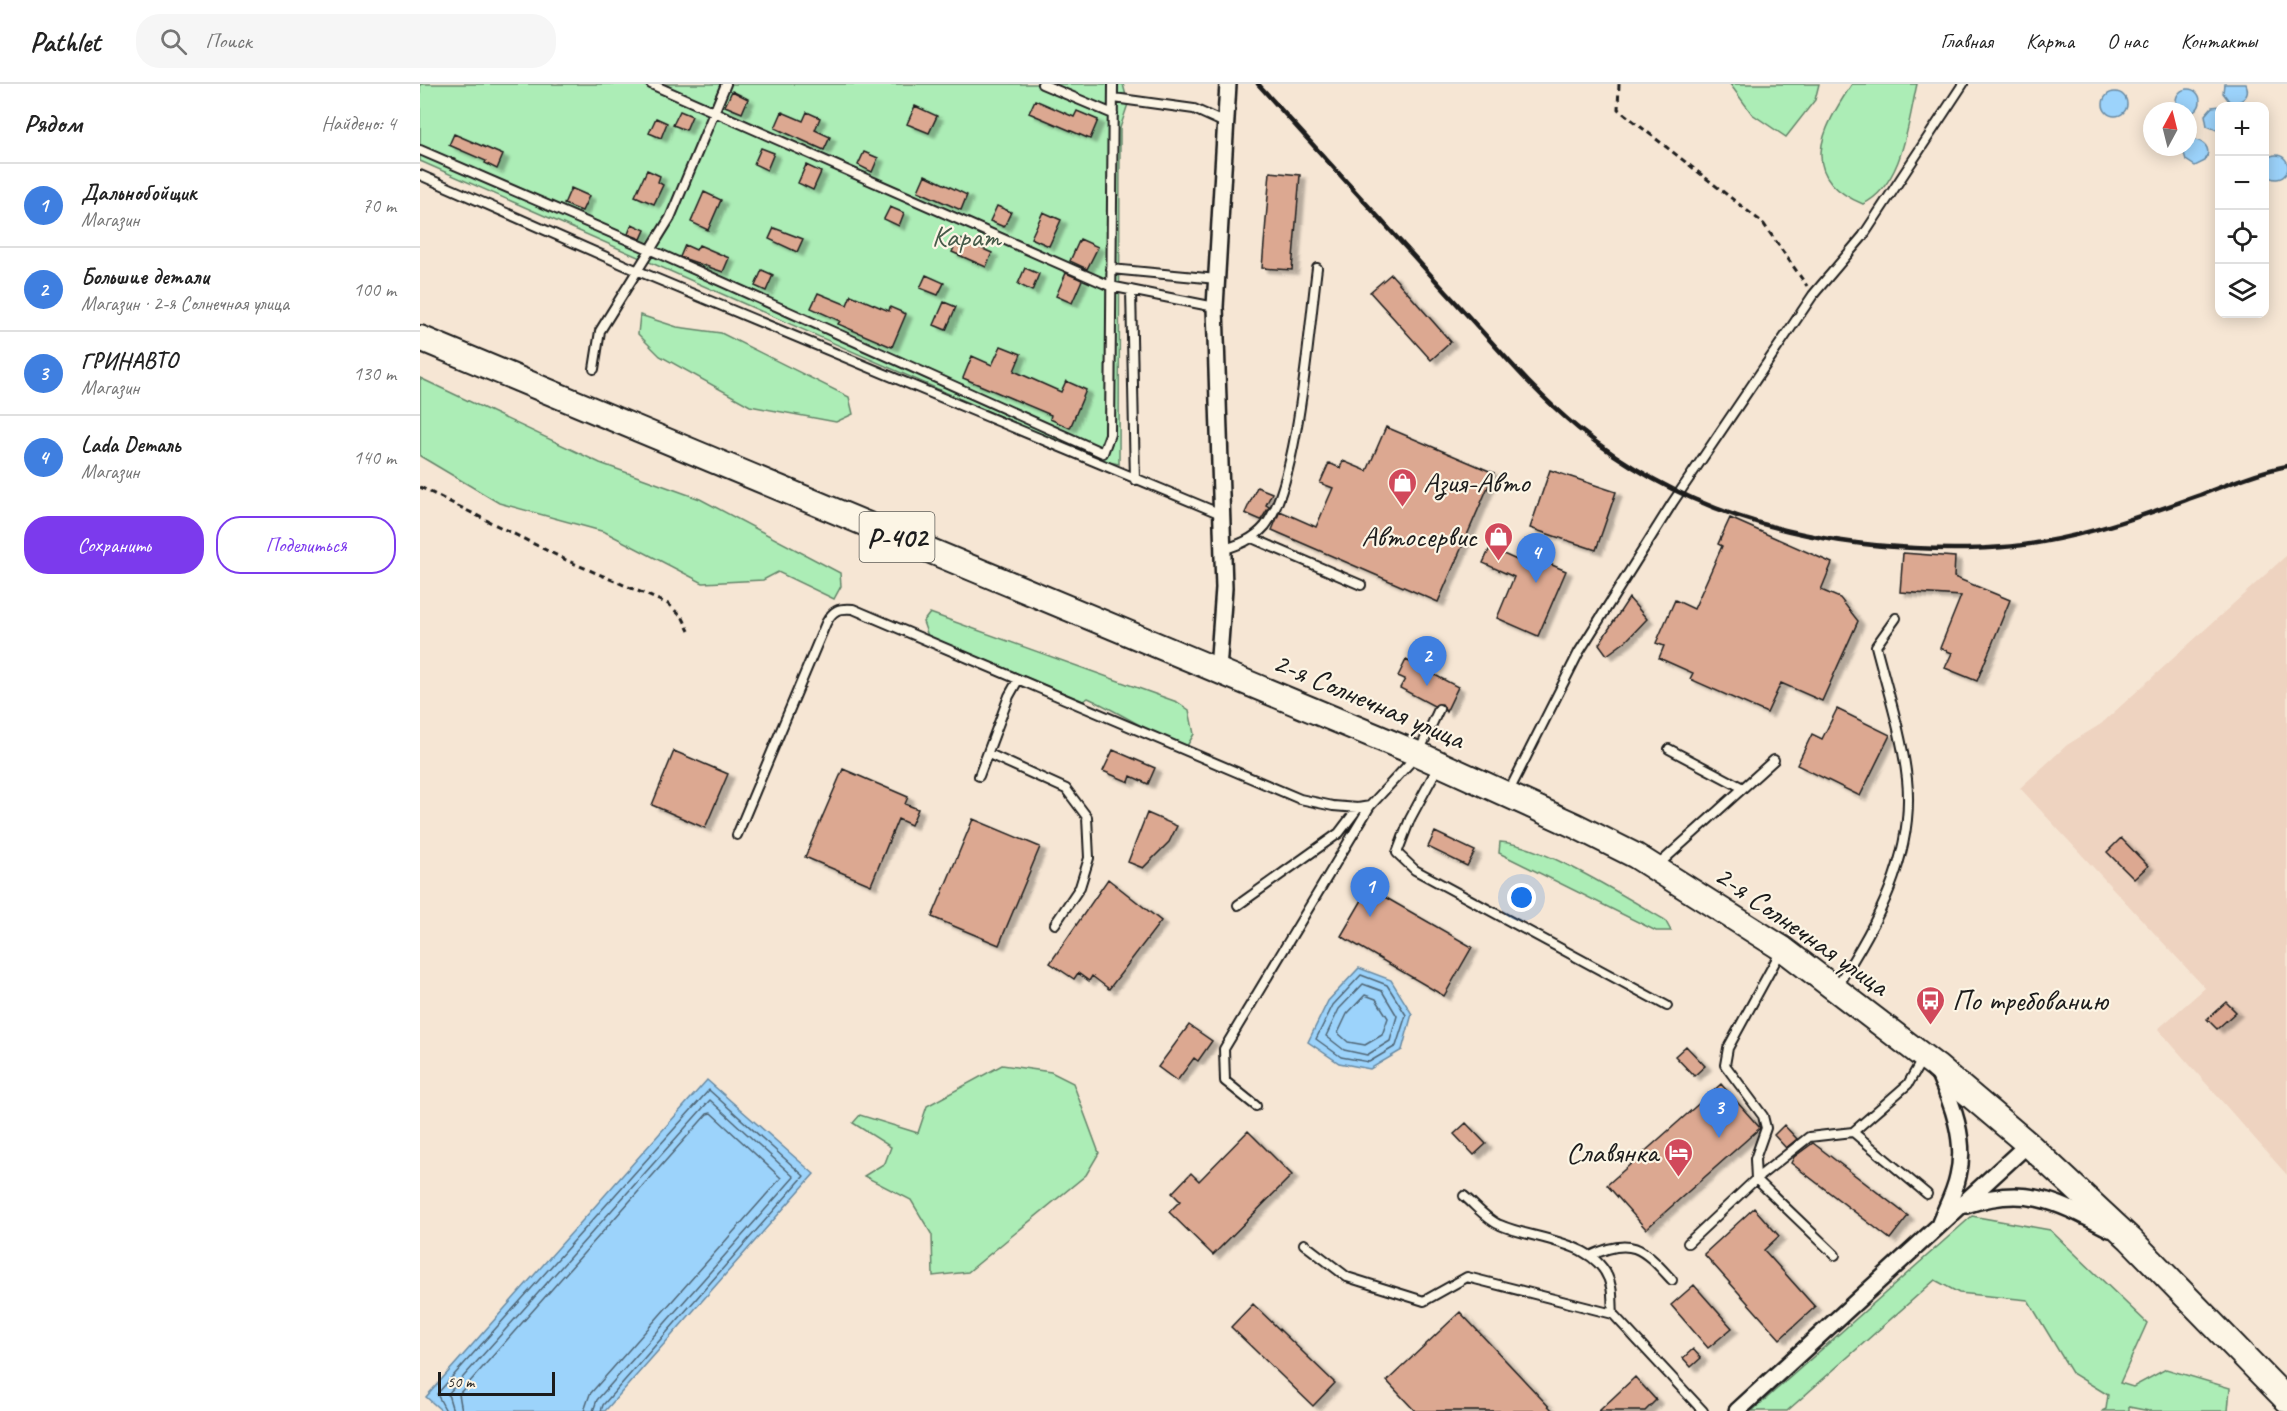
<!DOCTYPE html>
<html lang="ru">
<head>
<meta charset="utf-8">
<style>
  body { margin:0; font-family:Caveat,sans-serif; background:#f6f6f6; color:#222 }
  .controls { position:absolute; right:18px; top:18px; display:grid; overflow:hidden; border-radius:12px; box-shadow:0 3px 15px #0003 }
  .controls button { width:54px; height:54px; display:grid; place-items:center; padding:0; border:0; border-bottom:2px solid #e0e0e0; background:#fff; color:#222; font:30px sans-serif }
  .compass { position:absolute; left:1723px; top:18px; width:54px; height:54px; border-radius:50%; background:#fff; box-shadow:0 3px 15px #0003; rotate:7deg }
  .scale { position:absolute; left:18px; bottom:15px; width:117px; box-sizing:border-box; padding-left:6px; border:3px solid #1c1c1c; border-top:0; font-size:16px; line-height:21px; white-space:nowrap; color:#1c1c1c; -webkit-text-stroke:4px #fcf5e5; paint-order:stroke }
  .you { position:absolute; left:1102px; top:814px; width:21px; height:21px; margin:-15px; border:4px solid #fff; border-radius:50%; background:#1a73e8; box-shadow:0 0 0 9px #1a73e833 }
  .badge { display:grid; place-items:center; width:39px; height:39px; border-radius:50%; background:#7c3aed; color:#fff; font-size:20px; font-weight:700 }
  .pin { position:absolute; translate:-50% -50px; filter:drop-shadow(0 2px 3px #0008) }
  .pin::after { content:''; position:absolute; top:32px; width:21px; height:18px; background:inherit; clip-path:polygon(0 0,100% 0,50% 100%) }
  .list { margin:0; padding:0; list-style:none }
  h2 { display:flex; justify-content:space-between; align-items:center; height:78px; margin:0; padding:0 24px; font-size:26px }
  h2 small { font-size:20px; font-weight:400; color:#767676 }
  .list li { display:grid; grid-template-columns:39px 1fr auto; gap:18px; align-items:center; box-sizing:border-box; height:84px; padding:0 24px; border-top:2px solid #e0e0e0 }
  .list b { display:block; font-size:22px; white-space:nowrap }
  .list p { margin:0; font-size:20px; white-space:nowrap; color:#767676 }
  .list em { font-size:20px; font-style:normal; color:#767676 }
  .actions { display:flex; gap:12px; padding:18px 24px }
  .actions a { flex:1; padding:14px 0; border:2px solid #7c3aed; border-radius:24px; text-align:center; font-size:21px; color:#7c3aed }
  .actions .main { background:#7c3aed; color:#fff }
  .icon { flex:none; width:33px; height:33px; fill:none; stroke:currentColor; stroke-width:2; stroke-linecap:round; stroke-linejoin:round }
  .map { position:relative; flex:none; width:1867px; height:1327px; overflow:hidden }
  header { display:flex; align-items:center; gap:36px; box-sizing:border-box; height:84px; padding:0 30px; background:#fff; border-bottom:2px solid #e0e0e0 }
  header strong { font-size:28px }
  nav { display:flex; gap:33px; margin-inline-start:auto; font-size:21px }
  .search { width:420px; height:54px; background:#f6f6f6; display:flex; align-items:center; gap:15px; box-sizing:border-box; padding:0 21px; border-radius:24px; color:#767676; font-size:22px }
  main { display:flex }
  aside { flex:1; background:#fff }
  .map>svg:first-child { display:block }
</style>
</head>
<body>
<header>
<strong>Pathlet</strong>
<div class="search"><svg class="icon" aria-label="search" viewBox="0 0 24 24"><circle cx="10" cy="10" r="6"/><path d="M15 15l6 6"/></svg>Поиск</div>
<nav><a>Главная</a><a>Карта</a><a>О нас</a><a>Контакты</a></nav>
</header>
<main>
<aside>
<h2>Рядом<small>Найдено: 4</small></h2>
<ul class="list">
<li><span class="badge" style="background:#3f7fe0">1</span><div><b>Дальнобойщик</b><p>Магазин</p></div><em>70 m</em></li>
<li><span class="badge" style="background:#3f7fe0">2</span><div><b>Большие детали</b><p>Магазин · 2-я Солнечная улица</p></div><em>100 m</em></li>
<li><span class="badge" style="background:#3f7fe0">3</span><div><b>ГРИНАВТО</b><p>Магазин</p></div><em>130 m</em></li>
<li><span class="badge" style="background:#3f7fe0">4</span><div><b>Lada Dеталь</b><p>Магазин</p></div><em>140 m</em></li>
</ul>
<div class="actions"><a class="main">Сохранить</a><a>Поделиться</a></div>
</aside>
<div class="map">
<svg width="1867" height="1327" viewBox="0 0 1867 1327">
  <defs>
    <filter id="shadow"><feDropShadow dx="6" dy="4" stdDeviation="1.5" flood-color="#0004"/></filter>
  </defs>
  <rect width="100%" height="100%" fill="#f6e6d4"/>
  <filter id="ink" filterUnits="userSpaceOnUse"><feTurbulence type="fractalNoise" baseFrequency=".0167" numOctaves="2"/><feDisplacementMap in="SourceGraphic" scale="12" xChannelSelector="R" yChannelSelector="G"/><feConvolveMatrix kernelMatrix="1 2 1 2 8 2 1 2 1" color-interpolation-filters="sRGB"/></filter>
  <g filter="url(#ink)">
    <path fill="#eed3c0" d="M 1867,471 L 1867,1091 L 1738,945 L 1785,904 L 1600,704 L 1647,661 L 1681,640 Z"/>
    <path fill="#acedb6" stroke="#648469" stroke-width="1.5" d="M 0,0 L 703,0 L 708,20 L 700,44 L 699,380 L 679,376 L 0,77 Z
      M 1310,0 L 1399,0 L 1395,16 L 1366,53 L 1332,30 Z
      M 1432,0 L 1497,0 C 1488,39 1483,101 1443,120 C 1377,93 1401,46 1432,0 Z
      M 220,231 L 257,243 L 301,249 L 429,313 L 433,330 L 416,338 L 330,322 L 240,272 L 218,250 Z
      M 0,294 L 180,379 L 280,415 L 420,489 L 421,502 L 414,515 L 358,488 L 343,496 L 283,499 L 185,448 L 79,419 L 0,372 Z
      M 510,529 L 757,618 L 769,626 L 774,650 L 767,662 L 762,663 C 729,648 701,629 668,614 L 663,617 L 508,552 L 503,538 Z
      M 1080,758 C 1124,761 1205,813 1245,836 L 1251,847 L 1236,847 L 1079,769 Z
      M 582,981 L 631,988 L 653,999 L 679,1069 L 666,1091 L 548,1188 L 513,1192 L 512,1151 L 491,1116 L 444,1092 L 465,1079 L 471,1063 L 433,1039 L 440,1031 L 498,1049 L 507,1022 Z
      M 1552,1132 L 1630,1146 L 1727,1239 L 1700,1299 L 1713,1303 L 1746,1285 L 1810,1304 L 1808,1327 L 1729,1327 L 1709,1323 L 1709,1327 L 1682,1327 L 1686,1325 L 1688,1311 L 1652,1289 L 1608,1216 L 1539,1209 L 1515,1196 L 1367,1327 L 1332,1327 Z"/>
    <path fill="#9cd3fb" stroke="#698aa2" stroke-width="1.5" d="M 1804,0 L 1826,0 C 1831,12 1821,21 1809,17 L 1803,9 Z
      M1756 17a12 12 0 1 1 24 0a12 12 0 1 1-24 0Z
      M1683 20a12 12 0 1 1 24 0a12 12 0 1 1-24 0Z
      M 1800,22 L 1799,47 L 1787,42 L 1785,31 L 1792,23 Z
      M 1776,56 C 1787,59 1791,67 1785,77 L 1775,82 L 1766,76 L 1763,66 L 1771,57 Z
      M1844 83a12 12 0 1 1 24 0a12 12 0 1 1-24 0Z
      M 939,884 L 971,896 L 992,930 L 982,966 L 950,985 L 919,979 L 888,958 L 908,917 Z
      M 287,996 L 394,1090 L 185,1327 L 22,1327 L 6,1313 Z"/>
    <g fill="none" stroke-linecap="round" stroke-linejoin="round">
      <path stroke="#4f6575" stroke-width="1.5" d="M 941,891 L 967,901 L 986,931 L 976,962 L 949,978 L 921,973 L 896,955 L 913,921 Z
        M 943,900 L 962,907 L 977,932 L 970,957 L 947,971 L 924,966 L 906,952 L 919,925 Z
        M 945,911 L 956,915 L 968,934 L 962,951 L 945,961 L 928,958 L 918,949 L 927,930 Z
        M 26,1327 L 17,1310 L 289,1006 L 384,1092 L 183,1321 L 181,1327
        M 33,1327 L 28,1310 L 290,1016 L 374,1093 L 177,1316 L 173,1327
        M 42,1327 L 39,1310 L 287,1030 L 291,1029 L 361,1094 L 170,1310 L 164,1327"/>
    </g>
    <path fill="#dca891" stroke="#1c1c1c" stroke-width="1.5" filter="url(#shadow)" d="M 312,7 L 328,15 L 322,29 L 305,22 Z
      M 615,16 L 654,33 L 657,27 L 678,36 L 670,55 L 609,29 Z
      M 495,22 L 517,32 L 509,49 L 487,40 Z
      M 260,27 L 272,32 L 266,46 L 253,41 Z
      M 362,28 L 383,37 L 387,28 L 400,34 L 395,46 L 410,53 L 404,66 L 355,44 Z
      M 236,34 L 247,39 L 241,54 L 229,49 Z
      M 34,50 L 83,71 L 77,85 L 65,79 L 66,77 L 29,61 Z
      M 341,64 L 354,69 L 347,86 L 334,80 Z
      M 444,68 L 458,74 L 452,88 L 438,81 Z
      M 386,81 L 401,88 L 393,106 L 378,99 Z
      M 227,86 L 240,92 L 238,98 L 243,101 L 234,120 L 215,112 Z
      M 850,88 L 880,91 L 872,186 L 842,184 Z
      M 505,91 L 547,111 L 541,126 L 498,107 Z
      M 151,104 L 169,112 L 162,127 L 144,120 Z
      M 284,108 L 301,116 L 288,146 L 271,138 Z
      M 577,122 L 591,128 L 584,143 L 570,137 Z
      M 470,123 L 484,129 L 479,142 L 464,135 Z
      M 623,128 L 641,136 L 629,162 L 611,154 Z
      M 212,140 L 225,146 L 221,155 L 208,150 Z
      M 354,144 L 383,155 L 377,168 L 349,155 Z
      M 538,154 L 572,169 L 566,183 L 532,168 Z
      M 660,155 L 678,163 L 667,185 L 650,177 Z
      M 265,161 L 276,166 L 279,161 L 309,174 L 303,188 L 260,173 Z
      M 605,184 L 619,190 L 612,207 L 598,200 Z
      M 342,186 L 353,191 L 346,207 L 335,202 Z
      M 646,189 L 662,196 L 652,219 L 636,212 Z
      M 971,190 L 1031,258 L 1011,276 L 950,208 Z
      M 506,191 L 524,199 L 518,211 L 500,204 Z
      M 398,209 L 427,221 L 431,211 L 469,227 L 470,223 L 486,230 L 472,263 L 418,240 L 420,237 L 391,224 Z
      M 524,218 L 536,223 L 526,246 L 514,241 Z
      M 581,262 L 601,270 L 594,287 L 641,308 L 646,297 L 666,306 L 650,344 L 630,335 L 631,331 L 543,294 L 552,272 L 572,281 Z
      M 966,343 L 1074,389 L 1018,518 L 852,446 L 860,427 L 896,443 L 913,404 L 900,399 L 909,379 L 920,384 L 923,377 L 947,387 Z
      M 1130,386 L 1196,408 L 1176,466 L 1110,444 Z
      M 837,403 L 852,409 L 846,421 L 849,423 L 841,436 L 825,429 Z
      M 1310,434 L 1412,479 L 1401,506 L 1420,514 L 1438,537 L 1402,617 L 1361,599 L 1347,629 L 1270,595 L 1273,589 L 1239,574 L 1244,562 L 1236,559 L 1255,516 L 1274,525 L 1302,462 L 1298,460 Z
      M 1070,464 L 1101,478 L 1104,469 L 1146,487 L 1118,552 L 1077,534 L 1094,493 L 1063,479 Z
      M 1483,469 L 1535,473 L 1534,493 L 1590,516 L 1557,597 L 1525,584 L 1532,569 L 1520,564 L 1541,512 L 1480,508 Z
      M 1209,514 L 1227,535 L 1206,557 L 1187,571 L 1179,560 Z
      M 986,576 L 1038,603 L 1026,628 L 1022,620 L 1014,622 L 980,604 L 985,595 L 978,592 Z
      M 1417,625 L 1470,651 L 1440,712 L 1377,681 L 1392,650 L 1402,655 Z
      M 693,666 L 735,684 L 728,700 L 711,692 L 709,698 L 683,687 Z
      M 254,667 L 308,690 L 285,744 L 232,721 Z
      M 423,685 L 488,713 L 485,720 L 498,725 L 491,741 L 478,735 L 451,801 L 385,773 Z
      M 727,729 L 757,742 L 749,758 L 723,784 L 708,778 Z
      M 553,735 L 620,763 L 579,861 L 512,833 Z
      M 1015,748 L 1055,767 L 1047,782 L 1008,763 Z
      M 1701,754 L 1728,782 L 1714,795 L 1687,768 Z
      M 688,795 L 741,837 L 689,905 L 672,892 L 669,897 L 658,889 L 654,895 L 630,879 Z
      M 949,804 L 1052,863 L 1024,912 L 921,852 Z
      M 1806,918 L 1816,928 L 1797,945 L 1787,935 Z
      M 769,941 L 792,957 L 778,977 L 774,974 L 757,997 L 738,983 Z
      M 1266,962 L 1285,982 L 1274,992 L 1255,972 Z
      M 1301,1000 L 1340,1044 L 1226,1145 L 1187,1101 Z
      M 1046,1039 L 1066,1060 L 1054,1071 L 1034,1050 Z
      M 1364,1041 L 1377,1055 L 1366,1064 L 1354,1051 Z
      M 828,1047 L 872,1091 L 793,1171 L 749,1128 L 760,1117 L 752,1109 L 771,1089 L 779,1097 Z
      M 1393,1059 L 1488,1132 L 1470,1155 L 1371,1079 L 1374,1073 Z
      M 1334,1124 L 1359,1152 L 1344,1166 L 1395,1223 L 1360,1255 L 1284,1170 Z
      M 1274,1201 L 1312,1244 L 1288,1264 L 1251,1221 Z
      M 833,1220 L 915,1299 L 893,1322 L 811,1243 Z
      M 1040,1228 L 1133,1327 L 995,1327 L 967,1297 Z
      M 1273,1265 L 1281,1274 L 1271,1283 L 1263,1274 Z
      M 1215,1293 L 1236,1316 L 1225,1327 L 1179,1327 Z"/>
    <g fill="none" stroke-linecap="round" stroke-linejoin="round">
      <defs>
        <path id="service" d="M 231,0 L 690,202 L 795,223
          M 622,0 L 693,30
          M 694,14 L 774,25 L 805,39
          M 0,66 L 231,166 L 683,369 L 690,350 L 693,0
          M 0,91 L 218,187 L 801,430
          M 691,185 L 797,195
          M 711,206 L 715,396
          M 174,285 L 180,247 L 250,134 L 306,0
          M 832,454 L 941,501
          M 802,466 C 818,461 833,456 845,442 C 879,399 889,242 897,184
          M 1249,665 L 1323,704
          M 569,670 L 646,705 L 667,733 L 669,774 L 660,803 L 635,840
          M 1019,681 L 990,735 L 977,769 L 995,786 L 1247,922
          M 559,692 L 589,612 L 598,596
          M 1088,709 L 1159,568 L 1253,418 L 1393,211 L 1443,152 L 1543,0
          M 317,751 L 406,539 C 413,526 418,524 433,525 L 880,715 L 913,722 L 938,724 L 950,722 L 998,670 L 1019,625
          M 1237,782 L 1354,676
          M 818,821 L 919,749 L 938,724
          M 1361,867 L 1308,964 L 1305,981 L 1343,1032 L 1346,1044 L 1335,1075 L 1336,1095 L 1415,1171
          M 1416,903 C 1456,843 1495,771 1487,695 C 1482,650 1467,605 1456,562 L 1476,534
          M 836,1022 L 805,997 L 804,965 L 950,722
          M 1433,1048 L 1507,1110
          M 1044,1112 C 1055,1121 1067,1136 1080,1141 C 1115,1157 1181,1155 1191,1203 C 1193,1212 1192,1221 1193,1230
          M 1268,1159 L 1336,1095 L 1389,1053 L 1433,1048 L 1488,1000 L 1503,974
          M 884,1160 L 927,1193 L 1004,1217 L 1047,1193 L 1193,1230 L 1283,1327
          M 1170,1172 C 1213,1151 1224,1166 1252,1196"/>
        <path id="minor" d="M 798,586 L 804,504 L 795,223 L 808,0
          M 1518,988 C 1532,1019 1547,1057 1538,1092 C 1535,1108 1526,1124 1520,1139
          M 1546,1121 C 1606,1100 1637,1118 1690,1145
          M 1317,1327 L 1608,1060"/>
        <path id="primary" d="M 0,254 L 998,670 L 1156,742 L 1216,772 L 1363,865 L 1516,982 L 1608,1060 L 1710,1155 L 1867,1316"/>
      </defs>
      <use href="#service" stroke="#1c1c1c" stroke-width="12"/>
      <use href="#minor" stroke="#1c1c1c" stroke-width="20"/>
      <use href="#primary" stroke="#1c1c1c" stroke-width="28"/>
      <path stroke="#1c1c1c" stroke-width="3" stroke-dasharray="6 4.5" stroke-linecap="butt" d="M 1199,0 L 1198,25 L 1343,139 L 1387,202
        M 0,403 L 146,476 L 248,520 L 263,534 L 269,547"/>
      <use href="#service" stroke="#fcf5e5" stroke-width="8"/>
      <use href="#minor" stroke="#fcf5e5" stroke-width="15"/>
      <use href="#primary" stroke="#fcf5e5" stroke-width="24"/>
      <path stroke="#1c1c1c" stroke-width="4.5" d="M 838,0 C 901,70 964,139 1027,209 C 1070,255 1110,305 1159,345 C 1257,424 1370,458 1494,464 C 1537,466 1579,466 1622,458 C 1676,449 1729,429 1780,411 C 1808,400 1837,388 1867,382"/>
    </g>
  </g>
  <defs>
    <symbol id="shop-pin" viewBox="-11 -11 22 30"><path d="M0 17L-7.5 6A9.5 9.5 0 1 1 7.5 6Z" fill="#d1495b" stroke="#fcf5e5"/><path d="M-5-2.5h2.3a2.7 3.5 0 0 1 5.4 0H5L5.5 6h-11ZM-1.5-2.5h3a1.5 2.3 0 0 0-3 0Z" fill="#fff"/></symbol>
    <symbol id="bus-pin" viewBox="-11 -11 22 30"><path d="M0 17L-7.5 6A9.5 9.5 0 1 1 7.5 6Z" fill="#d1495b" stroke="#fcf5e5"/><path d="M-5-6H5V4H4V6H2V4H-2V6H-4V4H-5ZM-3.5-4V0h7V-4ZM-3.5 1.2v1.5H-2V1.2ZM2 1.2v1.5H3.5V1.2Z" fill="#fff"/></symbol>
    <symbol id="hotel-pin" viewBox="-11 -11 22 30"><path d="M0 17L-7.5 6A9.5 9.5 0 1 1 7.5 6Z" fill="#d1495b" stroke="#fcf5e5"/><path d="M-6-4.5h1.5V1H6V5H4.5V3h-9V5H-6ZM-4 0a1.8 1.8 0 1 1 3.6 0ZM.5 0V-2.5h3Q6-2.5 6 0Z" fill="#fff"/></symbol>
  </defs>
  <g fill-rule="evenodd">
    <use href="#shop-pin" x="966" y="382" width="33" height="45"/>
    <use href="#shop-pin" x="1062" y="436" width="33" height="45"/>
    <use href="#bus-pin" x="1494" y="900" width="33" height="45"/>
    <use href="#hotel-pin" x="1242" y="1052" width="33" height="45"/>
  </g>
  <g text-anchor="middle" stroke-width="4.5" stroke-linejoin="round" paint-order="stroke">
    <rect fill="#fcf5e5" stroke="#5f5d58" stroke-width="1.5" x="439.5" y="428" width="75" height="50" rx="4.5"/>
    <g font-size="28" font-weight="bold" fill="#1c1c1c">
      <text x="477" y="463">Р-402</text>
    </g>
    <g font-size="30" fill="#475b4a" stroke="#fcf5e5">
      <text x="546" y="162">Карат</text>
    </g>
    <g font-size="30" fill="#1c1c1c" stroke="#fcf5e5" text-anchor="start">
      <text x="1003" y="408">Азия-Авто</text>
      <text x="1057" y="462" text-anchor="end">Автосервис</text>
      <text x="1532" y="926">По требованию</text>
      <text x="1238" y="1078" text-anchor="end">Славянка</text>
    </g>
    <g font-size="30" fill="#1c1c1c" stroke="#fcf5e5">
      <text transform="translate(949 616) rotate(23)" y="10">2-я Солнечная улица</text>
      <text transform="translate(1382 846) rotate(35)" y="10">2-я Солнечная улица</text>
    </g>
  </g>
</svg>
<div class="controls">
<button>+</button>
<button>−</button>
<button><svg class="icon" aria-label="locate" viewBox="0 0 24 24"><circle cx="12" cy="12" r="6"/><path d="M12 2v4M12 18v4M2 12h4M18 12h4"/></svg></button>
<button><svg class="icon" aria-label="layers" viewBox="0 0 24 24"><path d="M12 4l9 5-9 5-9-5zM3 14l9 5 9-5"/></svg></button>
</div>
<svg class="compass" viewBox="-18 -18 36 36"><path d="M0-13l5 13h-10z" fill="#e53935"/><path d="M0 13l5-13h-10z" fill="#767676"/></svg>
<div class="scale">50 m</div>
<div class="you"></div>
<div class="pin badge" style="left:950px;top:833px;background:#3f7fe0">1</div>
<div class="pin badge" style="left:1007px;top:602px;background:#3f7fe0">2</div>
<div class="pin badge" style="left:1299px;top:1054px;background:#3f7fe0">3</div>
<div class="pin badge" style="left:1116px;top:499px;background:#3f7fe0">4</div>
</div>
</main>
</body>
</html>
